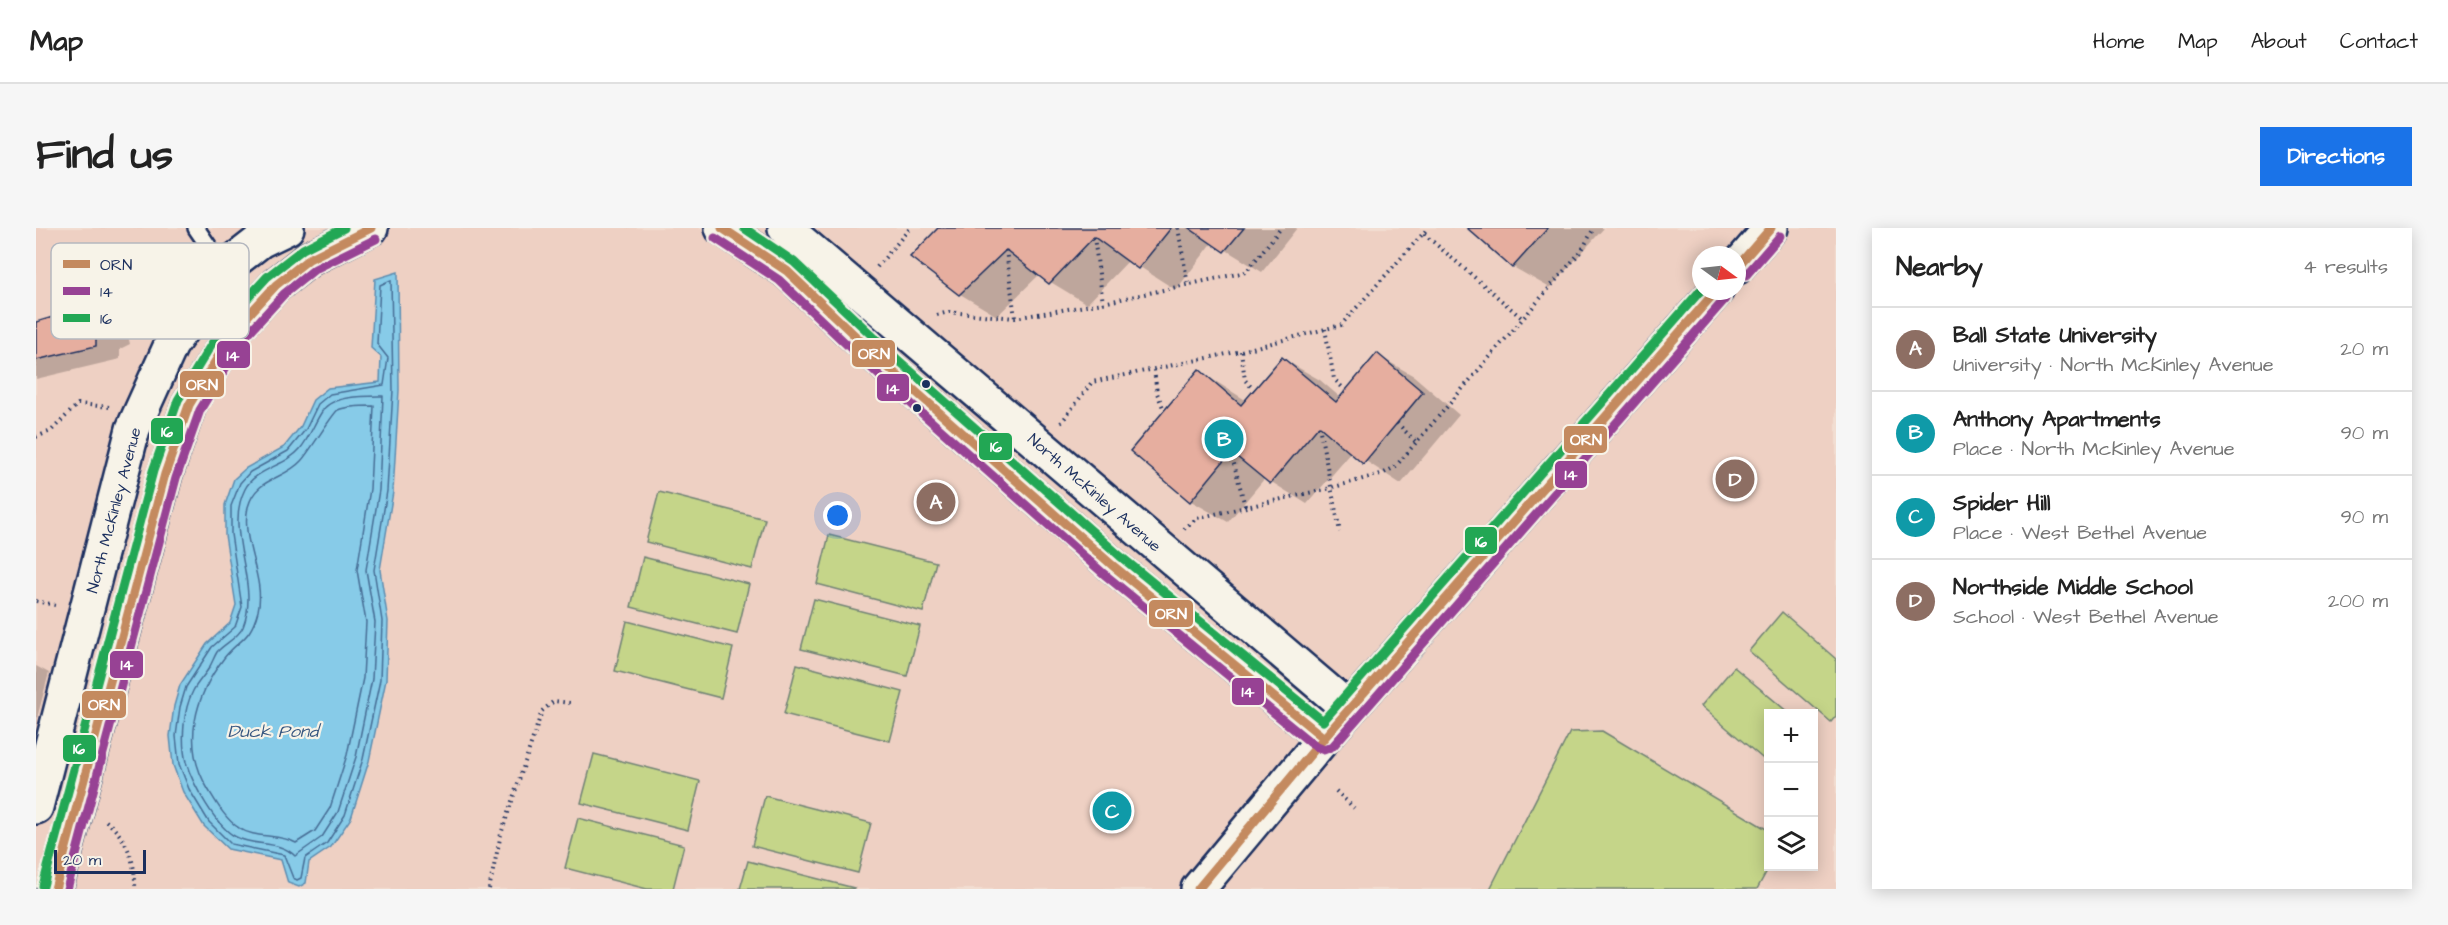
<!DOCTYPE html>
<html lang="en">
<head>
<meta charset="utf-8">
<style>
  body { margin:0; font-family:"Architects Daughter",sans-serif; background:#f6f6f6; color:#222 }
  .controls { position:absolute; right:18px; bottom:18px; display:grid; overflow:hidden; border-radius:0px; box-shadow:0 3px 15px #0003 }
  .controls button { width:54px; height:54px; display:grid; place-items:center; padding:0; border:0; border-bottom:2px solid #e0e0e0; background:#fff; color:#222; font:30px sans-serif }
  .compass { position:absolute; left:1656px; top:18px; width:54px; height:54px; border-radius:50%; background:#fff; box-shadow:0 3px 15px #0003; rotate:105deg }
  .scale { position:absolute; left:18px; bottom:15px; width:92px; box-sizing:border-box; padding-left:6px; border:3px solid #1b2f5e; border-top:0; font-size:16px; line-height:21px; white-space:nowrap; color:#1b2f5e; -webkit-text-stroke:4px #f7f3e8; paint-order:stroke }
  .you { position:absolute; left:802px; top:288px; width:21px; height:21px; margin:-15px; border:4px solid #fff; border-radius:50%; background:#1a73e8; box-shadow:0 0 0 9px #1a73e833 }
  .badge { display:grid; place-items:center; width:39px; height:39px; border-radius:50%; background:#1a73e8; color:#fff; font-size:20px; font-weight:700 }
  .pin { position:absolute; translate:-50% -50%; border:3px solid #fff; box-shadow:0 2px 6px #0006 }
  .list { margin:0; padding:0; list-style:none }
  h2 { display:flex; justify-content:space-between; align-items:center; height:78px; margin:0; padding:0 24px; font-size:26px }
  h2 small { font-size:20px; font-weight:400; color:#767676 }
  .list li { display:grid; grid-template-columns:39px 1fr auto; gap:18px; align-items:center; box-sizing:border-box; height:84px; padding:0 24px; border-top:2px solid #e0e0e0 }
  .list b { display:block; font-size:22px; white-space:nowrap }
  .list p { margin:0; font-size:20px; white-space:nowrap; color:#767676 }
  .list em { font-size:20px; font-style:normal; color:#767676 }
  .icon { flex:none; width:33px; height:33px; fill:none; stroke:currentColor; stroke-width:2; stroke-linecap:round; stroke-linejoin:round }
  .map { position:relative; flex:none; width:1800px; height:661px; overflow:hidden; border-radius:0px }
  header { display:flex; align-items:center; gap:36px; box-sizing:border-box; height:84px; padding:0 30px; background:#fff; border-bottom:2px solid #e0e0e0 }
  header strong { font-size:28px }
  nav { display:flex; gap:33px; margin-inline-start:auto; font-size:21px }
  .intro { display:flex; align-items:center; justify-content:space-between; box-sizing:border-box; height:144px; padding:0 36px }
  h1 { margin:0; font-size:42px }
  .button { padding:15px 27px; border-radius:0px; background:#1a73e8; color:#fff; font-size:21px; font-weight:700 }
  main { display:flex; gap:36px; padding:0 36px }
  aside { flex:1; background:#fff; border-radius:0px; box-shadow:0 3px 15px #0003 }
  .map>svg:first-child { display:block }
</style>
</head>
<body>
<header>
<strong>Map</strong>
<nav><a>Home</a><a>Map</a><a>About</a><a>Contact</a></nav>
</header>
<div class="intro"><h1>Find us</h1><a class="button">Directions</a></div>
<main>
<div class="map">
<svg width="1800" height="661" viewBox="0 0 1800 661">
  <rect width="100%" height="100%" fill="#f2ded2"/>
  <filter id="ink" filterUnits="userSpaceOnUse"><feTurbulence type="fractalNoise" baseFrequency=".0167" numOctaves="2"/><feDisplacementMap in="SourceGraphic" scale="12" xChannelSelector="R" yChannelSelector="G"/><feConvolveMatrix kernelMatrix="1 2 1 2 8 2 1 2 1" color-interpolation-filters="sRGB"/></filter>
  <g filter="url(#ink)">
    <path fill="#eed0c3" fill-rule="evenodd" d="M 0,0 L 1800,0 L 1800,661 L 0,661 ZM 1665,27 L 1701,27 L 1701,63 L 1665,63 ZM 1732,485 L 1778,485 L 1778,638 L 1732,638 Z"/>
    <path fill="#c5d589" stroke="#708274" stroke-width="1.5" d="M 623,264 L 729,291 L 716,341 L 610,314 Z
      M 793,307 L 900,334 L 887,384 L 781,356 Z
      M 607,329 L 713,356 L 701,406 L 595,379 Z
      M 778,371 L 884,398 L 871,448 L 765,421 Z
      M 1746,384 L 1800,431 L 1800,488 L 1795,494 L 1713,423 Z
      M 591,393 L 697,420 L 685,470 L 579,443 Z
      M 761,436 L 867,464 L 854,513 L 748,486 Z
      M 1698,439 L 1753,485 L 1732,485 L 1732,535 L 1665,478 Z
      M 1566,503 L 1732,602 L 1733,639 L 1721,661 L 1454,661 L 1534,504 Z
      M 558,526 L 664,553 L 652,602 L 545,575 Z
      M 729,568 L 835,595 L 822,645 L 716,618 Z
      M 542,590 L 648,617 L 637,661 L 611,661 L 529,640 Z
      M 712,633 L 818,660 L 817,661 L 704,661 Z"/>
    <path fill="#87cbe8" stroke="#5c8db1" stroke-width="1.5" d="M 362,44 L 363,162 L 357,264 L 344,342 L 352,393 L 350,452 L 333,533 L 315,590 L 295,619 L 273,634 L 270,655 L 263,659 L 252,655 L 245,632 L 192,621 L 168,598 L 147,564 L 137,537 L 134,508 L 138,478 L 144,457 L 171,416 L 194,395 L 200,377 L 189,307 L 189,277 L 198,251 L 210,240 L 248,219 L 265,198 L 277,172 L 292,160 L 344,154 L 345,129 L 335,120 L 339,51 Z"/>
    <path fill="#0003" d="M 904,0 L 1261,0 L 1226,44 L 1177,14 L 1140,62 L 1093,32 L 1051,76 L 1003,47 L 961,88 L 924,66 Z
      M 1433,0 L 1568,0 L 1514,60 L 1477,39 Z
      M 63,77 L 88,91 L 94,116 L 84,121 L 84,131 L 0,151 L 0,95 Z
      M 1341,127 L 1378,148 L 1423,187 L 1365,256 L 1316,224 L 1271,276 L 1229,250 L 1192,294 L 1155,273 L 1163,143 L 1211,173 L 1247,131 L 1284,152 L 1305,170 Z
      M 0,438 L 13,445 L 0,494 Z"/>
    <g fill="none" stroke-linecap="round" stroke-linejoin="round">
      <path stroke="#466d95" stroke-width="1.5" d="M 355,52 L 357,162 L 351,263 L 338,342 L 346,393 L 344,452 L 327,531 L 309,587 L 291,615 L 269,630 L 265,650 L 261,652 L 257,650 L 248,627 L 195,616 L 173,594 L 153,561 L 143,536 L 140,508 L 144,479 L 150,459 L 176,419 L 199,399 L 206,379 L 195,306 L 195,278 L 204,255 L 214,244 L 252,223 L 270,201 L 282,176 L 294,166 L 348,157 L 352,130 L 341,116 L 344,57 Z
        M 347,168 L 343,262 L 330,342 L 339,394 L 336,451 L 320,529 L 302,584 L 286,609 L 259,628 C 244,612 219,619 200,609 C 180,599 156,555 150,534 C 145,514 147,482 157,463 C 161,455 168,448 173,440 C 176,435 178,429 181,424 C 189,415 202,410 207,399 C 225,354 187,304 209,261 C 220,240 250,238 264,221 C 274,209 278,195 287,182 C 297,167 330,168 347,168 Z
        M 338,178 L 334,261 L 321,342 L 330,394 L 327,450 L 311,527 L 294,580 L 279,603 L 260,615 C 243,605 219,611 203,600 C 189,591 180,574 172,561 C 145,517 159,468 188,430 C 204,410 214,413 222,383 C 230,350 204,313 212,279 C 220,249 248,252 265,233 C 273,225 298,183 302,182 C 311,178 328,178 338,178 Z"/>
    </g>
    <path fill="#e6ae9f" stroke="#1b2f5e" stroke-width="1.5" d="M 902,0 L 1135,0 L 1102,41 L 1058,9 L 1013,56 L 970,22 L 923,67 L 874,29 Z
      M 1153,0 L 1208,0 L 1188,24 Z
      M 1431,0 L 1512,0 L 1476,40 Z
      M 64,75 L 70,103 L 60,107 L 60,118 L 0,132 L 0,94 Z
      M 1341,125 L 1387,164 L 1327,236 L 1283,198 L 1234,256 L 1195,224 L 1154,274 L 1094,223 L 1163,141 L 1205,177 L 1246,129 L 1300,174 Z"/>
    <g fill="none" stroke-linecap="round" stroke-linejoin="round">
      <defs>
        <path id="service" d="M 160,0 L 188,41"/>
        <path id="secondary" d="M 686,0 L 751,43 L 853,140 L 1076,337 L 1288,510
          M 749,0 L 1313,481
          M 1701,39 L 1735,0
          M 0,579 L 97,201 L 135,117 L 188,41 L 224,13 L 251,0
          M 19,661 L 129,246 L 153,177 L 197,104 L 240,57 L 273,31 L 335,0
          M 1162,661 L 1288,510 L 1680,63"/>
      </defs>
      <use href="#service" stroke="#1b2f5e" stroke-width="20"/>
      <use href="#secondary" stroke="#1b2f5e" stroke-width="38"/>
      <path stroke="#1b2f5e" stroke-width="4" stroke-dasharray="1.5 4.5" stroke-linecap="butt" d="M 1142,0 L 1152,57
        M 1388,6 L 1487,91
        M 1058,9 L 1067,75
        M 970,22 L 979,90
        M 841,39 L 874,0
        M 901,87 L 913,84 L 979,90 L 1067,75 L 1210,44 L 1245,0
        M 1289,101 L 1298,151 L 1309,162
        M 1205,123 L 1209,152 L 1218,162
        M 1118,142 L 1121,165 L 1128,182
        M 1025,195 L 1056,154 L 1205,123 L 1305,97 L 1392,0
        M 1361,195 L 1379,213
        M 1283,198 L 1304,304
        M 0,209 L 15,203 L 42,176 L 74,179
        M 1195,224 L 1209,278
        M 1148,301 L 1161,290 L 1295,260 L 1348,245 L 1359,239 L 1546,22 L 1558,0
        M 0,373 L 19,377
        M 1300,563 L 1318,580
        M 70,593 C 91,610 100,634 99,661
        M 453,661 L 465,606 L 506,483 L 518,473 L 535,475"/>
      <use href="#service" stroke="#f7f3e8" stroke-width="15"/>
      <use href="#secondary" stroke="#f7f3e8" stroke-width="33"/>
      <defs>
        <path id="bus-1" d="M 686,0 L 751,43 L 853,140 L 1076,337 L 1288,510
          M 1701,39 L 1735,0
          M 19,661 L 129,246 L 153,177 L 197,104 L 240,57 L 273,31 L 335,0
          M 1162,661 L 1288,510 L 1680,63"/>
        <path id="bus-2" d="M 679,10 L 743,52 L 845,149 L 1068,346 L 1280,519 L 1288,522 L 1297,518 L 1689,71
          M 1710,47 L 1744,8
          M 31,661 L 140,250 L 164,182 L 207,111 L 248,66 L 279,41 L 340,11"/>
        <path id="bus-3" d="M 708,0 L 758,34 L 861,131 L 1084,328 L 1287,493 L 1665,62
          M 7,658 L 117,243 L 142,172 L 187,97 L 231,49 L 267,21 L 308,0"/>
      </defs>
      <use href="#bus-1" stroke="#f7f3e8" stroke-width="14"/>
      <use href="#bus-2" stroke="#f7f3e8" stroke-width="14"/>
      <use href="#bus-3" stroke="#f7f3e8" stroke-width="14"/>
      <use href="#bus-1" stroke="#c48a5f" stroke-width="9"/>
      <use href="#bus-2" stroke="#974294" stroke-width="9"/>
      <use href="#bus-3" stroke="#22a754" stroke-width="9"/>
    </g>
  </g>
  <g fill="#1b2f5e" stroke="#f7f3e8" stroke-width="2">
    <circle cx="890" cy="156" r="5"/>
    <circle cx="881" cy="180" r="5"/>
  </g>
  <g text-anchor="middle" stroke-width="4.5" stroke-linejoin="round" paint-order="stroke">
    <g font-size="16" fill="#1b2f5e" stroke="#f7f3e8">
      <text transform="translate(1059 264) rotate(41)" y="6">North McKinley Avenue</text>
      <text transform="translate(77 282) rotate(-75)" y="6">North McKinley Avenue</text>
    </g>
    <g font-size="18" font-style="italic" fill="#365680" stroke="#f7f3e8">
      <text x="237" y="509">Duck Pond</text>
    </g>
  </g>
  <rect x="15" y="15" width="198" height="96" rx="9" fill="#f7f3e8" stroke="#b5b8bf" stroke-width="1.5"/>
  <rect x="27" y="32" width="27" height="8" fill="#c48a5f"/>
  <rect x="27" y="59" width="27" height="8" fill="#974294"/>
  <rect x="27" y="86" width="27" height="8" fill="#22a754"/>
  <g font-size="16" fill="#1b2f5e">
    <text x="64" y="42">ORN</text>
    <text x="64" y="69">14</text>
    <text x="64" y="96">16</text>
  </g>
  <g stroke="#f7f3e8" stroke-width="2">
    <rect x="815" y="111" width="45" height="29" rx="6" fill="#c48a5f"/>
    <rect x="180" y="112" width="35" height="29" rx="6" fill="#974294"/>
    <rect x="143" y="142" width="46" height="28" rx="6" fill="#c48a5f"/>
    <rect x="840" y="145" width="34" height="29" rx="6" fill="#974294"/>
    <rect x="114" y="189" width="34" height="28" rx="6" fill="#22a754"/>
    <rect x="1527" y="197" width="45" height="29" rx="6" fill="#c48a5f"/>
    <rect x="942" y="204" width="35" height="29" rx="6" fill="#22a754"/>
    <rect x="1518" y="232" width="34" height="29" rx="6" fill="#974294"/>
    <rect x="1428" y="298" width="34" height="29" rx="6" fill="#22a754"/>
    <rect x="1112" y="371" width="46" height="29" rx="6" fill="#c48a5f"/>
    <rect x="73" y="422" width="35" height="29" rx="6" fill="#974294"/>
    <rect x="1195" y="449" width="34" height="29" rx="6" fill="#974294"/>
    <rect x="45" y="462" width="46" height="29" rx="6" fill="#c48a5f"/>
    <rect x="26" y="506" width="35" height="29" rx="6" fill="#22a754"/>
  </g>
  <g font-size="16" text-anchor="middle" font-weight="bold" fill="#fff">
    <text x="838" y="131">ORN</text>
    <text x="197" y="133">14</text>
    <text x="166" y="162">ORN</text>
    <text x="857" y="166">14</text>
    <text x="131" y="209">16</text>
    <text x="1550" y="217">ORN</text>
    <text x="960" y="224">16</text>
    <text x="1535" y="252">14</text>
    <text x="1445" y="319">16</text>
    <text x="1135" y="391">ORN</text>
    <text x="91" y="442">14</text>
    <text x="1212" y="469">14</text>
    <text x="68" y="482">ORN</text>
    <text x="43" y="526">16</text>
  </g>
</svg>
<div class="controls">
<button>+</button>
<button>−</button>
<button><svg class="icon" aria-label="layers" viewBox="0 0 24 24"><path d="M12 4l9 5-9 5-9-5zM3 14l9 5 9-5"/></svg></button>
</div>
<svg class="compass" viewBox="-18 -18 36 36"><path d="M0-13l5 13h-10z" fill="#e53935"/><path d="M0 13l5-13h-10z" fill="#767676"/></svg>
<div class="scale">20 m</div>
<div class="you"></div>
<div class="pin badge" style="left:900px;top:274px;background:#8d6e63">A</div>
<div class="pin badge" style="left:1188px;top:211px;background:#0f9aa8">B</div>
<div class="pin badge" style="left:1076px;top:583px;background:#0f9aa8">C</div>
<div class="pin badge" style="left:1699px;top:251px;background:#8d6e63">D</div>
</div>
<aside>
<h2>Nearby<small>4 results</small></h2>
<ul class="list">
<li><span class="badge" style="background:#8d6e63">A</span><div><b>Ball State University</b><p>University · North McKinley Avenue</p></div><em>20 m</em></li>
<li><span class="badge" style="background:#0f9aa8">B</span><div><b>Anthony Apartments</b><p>Place · North McKinley Avenue</p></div><em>90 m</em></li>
<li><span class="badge" style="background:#0f9aa8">C</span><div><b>Spider Hill</b><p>Place · West Bethel Avenue</p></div><em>90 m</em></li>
<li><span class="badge" style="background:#8d6e63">D</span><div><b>Northside Middle School</b><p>School · West Bethel Avenue</p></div><em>200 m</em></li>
</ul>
</aside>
</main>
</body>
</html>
